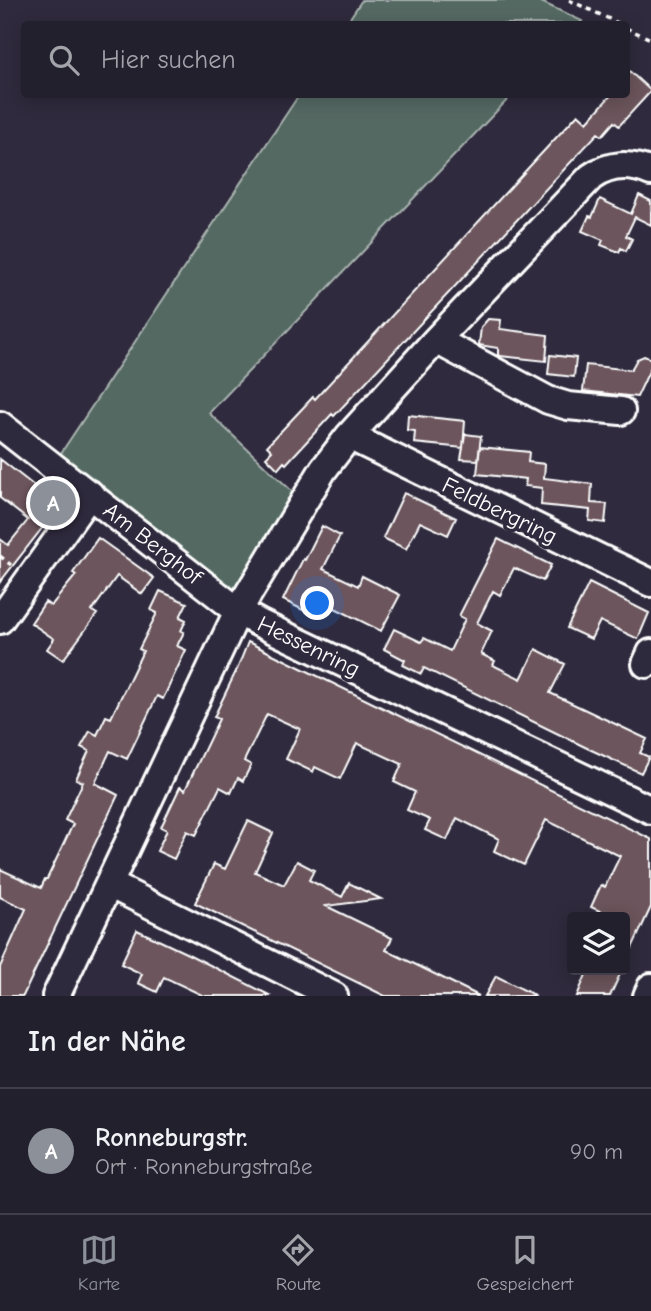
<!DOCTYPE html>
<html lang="de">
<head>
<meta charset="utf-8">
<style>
  body { margin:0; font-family:"Comic Neue",sans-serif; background:#2f2d3a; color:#f1f3f6 }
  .controls { position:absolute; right:21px; bottom:21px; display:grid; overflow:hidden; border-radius:7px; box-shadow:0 4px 18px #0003 }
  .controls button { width:63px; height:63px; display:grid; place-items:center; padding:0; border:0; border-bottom:2px solid #403e4a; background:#23202e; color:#f1f3f6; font:35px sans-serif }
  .you { position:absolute; left:318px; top:604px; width:24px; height:24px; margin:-18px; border:5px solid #fff; border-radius:50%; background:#1a73e8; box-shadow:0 0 0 10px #1a73e833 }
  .badge { display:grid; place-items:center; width:46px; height:46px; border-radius:50%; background:#8c9099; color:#fff; font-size:23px; font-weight:700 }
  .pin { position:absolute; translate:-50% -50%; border:4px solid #fff; box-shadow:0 2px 7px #0006 }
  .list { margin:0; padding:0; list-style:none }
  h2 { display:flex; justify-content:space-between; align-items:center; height:91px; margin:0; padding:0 28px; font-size:30px }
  h2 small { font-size:23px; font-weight:400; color:#a3a3aa }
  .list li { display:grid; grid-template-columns:46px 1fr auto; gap:21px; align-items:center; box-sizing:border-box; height:126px; padding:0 28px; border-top:2px solid #403e4a }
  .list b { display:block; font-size:26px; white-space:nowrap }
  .list p { margin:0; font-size:23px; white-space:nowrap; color:#a3a3aa }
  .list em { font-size:23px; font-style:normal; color:#a3a3aa }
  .icon { flex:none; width:38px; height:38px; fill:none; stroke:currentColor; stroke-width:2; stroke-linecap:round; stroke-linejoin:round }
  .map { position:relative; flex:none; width:651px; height:996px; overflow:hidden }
  .search { position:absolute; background:#23202e; box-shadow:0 4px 18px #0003; left:21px; right:21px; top:21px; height:77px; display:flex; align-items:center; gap:18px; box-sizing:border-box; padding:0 24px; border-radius:7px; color:#a3a3aa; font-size:26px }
  .sheet { height:217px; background:#23202e }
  nav { display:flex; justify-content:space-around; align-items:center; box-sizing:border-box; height:98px; border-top:2px solid #403e4a; background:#23202e; font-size:19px; color:#a3a3aa }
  nav a { display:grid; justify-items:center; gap:4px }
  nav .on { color:#8c9099 }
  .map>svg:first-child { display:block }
</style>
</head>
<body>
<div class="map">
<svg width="651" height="996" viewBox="0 0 651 996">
  <rect width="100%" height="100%" fill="#2f2a3d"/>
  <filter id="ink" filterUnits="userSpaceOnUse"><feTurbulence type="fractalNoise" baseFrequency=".0143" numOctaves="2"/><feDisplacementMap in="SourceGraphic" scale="14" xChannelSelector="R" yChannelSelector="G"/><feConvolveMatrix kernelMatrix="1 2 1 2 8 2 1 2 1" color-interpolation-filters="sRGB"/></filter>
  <g filter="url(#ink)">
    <path fill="#546963" stroke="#aab4b1" stroke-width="2" d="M 362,0 L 537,0 L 582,21 L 579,24 L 346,24 Z
      M 299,95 L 512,95 L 209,413 L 296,495 L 237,597 L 59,456 Z"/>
    <path fill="#6c555c" stroke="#fff" stroke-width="2" d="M 626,68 L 651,91 L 619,126 L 614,122 L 602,136 L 598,133 L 334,416 L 332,414 L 286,464 L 284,462 L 278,469 L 266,457 L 272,451 L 267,446 L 313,397 L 315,399 L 578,114 L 587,122 L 612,94 L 626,94 Z
      M 639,195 L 651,201 L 651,225 L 635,217 L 626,236 L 632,239 L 626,251 L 621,248 L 619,252 L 601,245 L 603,240 L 582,231 L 589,216 L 592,217 L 600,199 L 631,214 Z
      M 488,319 L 501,320 L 500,329 L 548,335 L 546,361 L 500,356 L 498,355 L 498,348 L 479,345 L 481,327 Z
      M 550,355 L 576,358 L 574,377 L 548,374 Z
      M 644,356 L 651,359 L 651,367 L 637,397 L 583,391 L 586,365 L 631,370 L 637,359 Z
      M 408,415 L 465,421 L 463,448 L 414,443 L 415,431 L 407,430 Z
      M 465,434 L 481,436 L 478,460 L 461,459 Z
      M 480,447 L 529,452 L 528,462 L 545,464 L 544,478 L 592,484 L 591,503 L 607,504 L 605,523 L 589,521 L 590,510 L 541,505 L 542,488 L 525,486 L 526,479 L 477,474 Z
      M 0,459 L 47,496 L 49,494 L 61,504 L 0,582 L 0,539 L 8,545 L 28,520 L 0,498 Z
      M 404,493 L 456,518 L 448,535 L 420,522 L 406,549 L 383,538 Z
      M 322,526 L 340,536 L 323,569 L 358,586 L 362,576 L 400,595 L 381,631 L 321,601 L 313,615 L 283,600 L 303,559 L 305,560 Z
      M 98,538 L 154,578 L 142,594 L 117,576 L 92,611 L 97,614 L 63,660 L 47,649 L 54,639 L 31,623 L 45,602 L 51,606 L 76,575 L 73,573 Z
      M 498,539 L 551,565 L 543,581 L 514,568 L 500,595 L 493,591 L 477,623 L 492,631 L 481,654 L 495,661 L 493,665 L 521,679 L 536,649 L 565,664 L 550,693 L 647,739 L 640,753 L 649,757 L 641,773 L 587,748 L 424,668 L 421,674 L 403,665 L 405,660 L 384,649 L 394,629 L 421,642 L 424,638 L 450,651 L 465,619 L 459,616 Z
      M 589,583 L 649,613 L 638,639 L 600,621 L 591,639 L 567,628 Z
      M 160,591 L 187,603 L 180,617 L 186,620 L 181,631 L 184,632 L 177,646 L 186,650 L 163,699 L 157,696 L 127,759 L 110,751 L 95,783 L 118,795 L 23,996 L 0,996 L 0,967 L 26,909 L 0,897 L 0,869 L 41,888 L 45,879 L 47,879 L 73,824 L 65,820 L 83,782 L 76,779 L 89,751 L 81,747 L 90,731 L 97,735 L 106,716 L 111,718 L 143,651 L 139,649 L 157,613 L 151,610 Z
      M 248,642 L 651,839 L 651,907 L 625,963 L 625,917 L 613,917 L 591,907 L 601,885 L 605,887 L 620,856 L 546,820 L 524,865 L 494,851 L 499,839 L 457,818 L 447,840 L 425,830 L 430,820 L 407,810 L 415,792 L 394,782 L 402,764 L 357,743 L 340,779 L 315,767 L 313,772 L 286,759 L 300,729 L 267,714 L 244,761 L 251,765 L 243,781 L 238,778 L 231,793 L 220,787 L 196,835 L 187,831 L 174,859 L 157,851 L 167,830 L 161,827 L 180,787 L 185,790 L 219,719 L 214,717 L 238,667 Z
      M 248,821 L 273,833 L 255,872 L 284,885 L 297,861 L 314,870 L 309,880 L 342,897 L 349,883 L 381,899 L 326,906 L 392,938 L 386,950 L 479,996 L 385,996 L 195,903 L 214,864 L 225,869 Z
      M 137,930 L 190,955 L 271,996 L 204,996 L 164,977 L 157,992 L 138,983 L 142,974 L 121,964 Z
      M 588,970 L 622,970 L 610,996 L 577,996 Z
      M 496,976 L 536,996 L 485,996 Z"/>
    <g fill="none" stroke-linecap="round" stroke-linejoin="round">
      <defs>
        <path id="minor" d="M 436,340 L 548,400 L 568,406 L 621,411
          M 0,425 L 238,611 L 259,623 L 651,810
          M 349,436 L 651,583
          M 0,620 L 90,494
          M 646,664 L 651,653
          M 109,884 L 334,996
          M 56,996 L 238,611 L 323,470 L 349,436 L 436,340 L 591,177 C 609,164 630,163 651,172
          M 647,996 L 651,987"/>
      </defs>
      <use href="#minor" stroke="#fff" stroke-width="32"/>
      <path stroke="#fff" stroke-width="3.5" stroke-dasharray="5 5" stroke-linecap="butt" d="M 569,0 L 620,24
        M 626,28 L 651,39
        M 0,556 L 11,565"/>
      <use href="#minor" stroke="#2f2a3d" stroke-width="26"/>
    </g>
  </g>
  <g text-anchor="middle" stroke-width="7" stroke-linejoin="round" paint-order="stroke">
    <g font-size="23" fill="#fff" stroke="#2f2a3d">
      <text transform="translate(500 510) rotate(26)" y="8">Feldbergring</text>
      <text transform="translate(153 543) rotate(38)" y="8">Am Berghof</text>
      <text transform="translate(309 646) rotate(26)" y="8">Hessenring</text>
    </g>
  </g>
</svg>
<div class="controls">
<button><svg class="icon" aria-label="layers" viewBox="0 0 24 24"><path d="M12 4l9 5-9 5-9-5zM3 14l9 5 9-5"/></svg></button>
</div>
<div class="you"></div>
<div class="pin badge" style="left:53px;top:503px">A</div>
<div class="search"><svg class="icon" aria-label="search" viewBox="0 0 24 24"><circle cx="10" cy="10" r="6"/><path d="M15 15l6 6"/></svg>Hier suchen</div>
</div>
<section class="sheet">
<h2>In der Nähe<small></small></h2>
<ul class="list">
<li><span class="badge">A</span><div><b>Ronneburgstr.</b><p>Ort · Ronneburgstraße</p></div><em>90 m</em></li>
</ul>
</section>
<nav>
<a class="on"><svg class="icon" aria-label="map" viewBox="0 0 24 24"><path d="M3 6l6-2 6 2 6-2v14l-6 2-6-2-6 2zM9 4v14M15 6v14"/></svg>Karte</a>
<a><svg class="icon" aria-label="directions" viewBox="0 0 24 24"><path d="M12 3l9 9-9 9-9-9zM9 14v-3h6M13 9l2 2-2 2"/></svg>Route</a>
<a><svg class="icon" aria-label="saved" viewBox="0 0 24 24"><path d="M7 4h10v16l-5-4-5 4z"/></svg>Gespeichert</a>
</nav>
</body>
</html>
